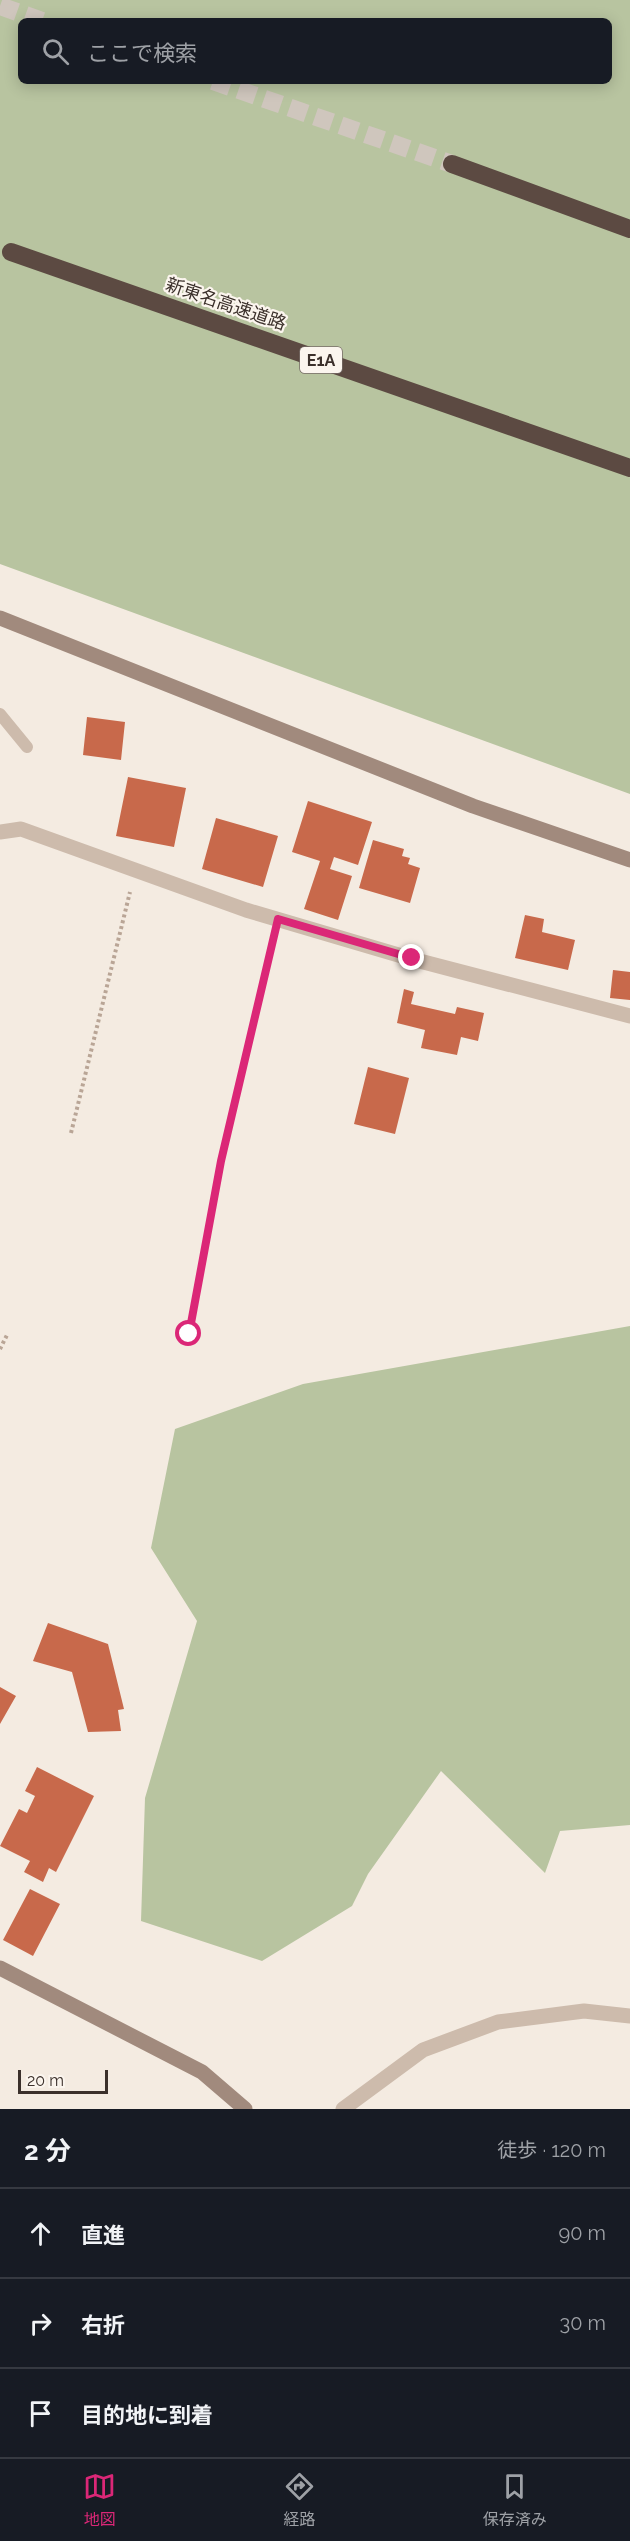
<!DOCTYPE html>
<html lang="ja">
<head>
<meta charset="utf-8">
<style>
  body { margin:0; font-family:Raleway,"Noto Sans JP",sans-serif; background:#20242c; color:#f1f3f6 }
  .scale { position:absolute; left:18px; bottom:15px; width:90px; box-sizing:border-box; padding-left:6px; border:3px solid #3b302b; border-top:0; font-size:16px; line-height:21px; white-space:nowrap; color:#3b302b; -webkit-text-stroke:4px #fbf5ee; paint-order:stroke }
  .stop { position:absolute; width:18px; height:18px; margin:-14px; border:4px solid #db2777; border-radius:50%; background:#fff }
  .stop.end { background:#db2777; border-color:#fff; box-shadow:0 2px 6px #0008 }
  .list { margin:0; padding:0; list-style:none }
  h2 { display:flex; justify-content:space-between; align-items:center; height:78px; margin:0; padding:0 24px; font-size:26px }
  h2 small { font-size:20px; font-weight:400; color:#9ea1a6 }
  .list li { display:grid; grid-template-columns:39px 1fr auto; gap:18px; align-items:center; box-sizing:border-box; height:90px; padding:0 24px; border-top:2px solid #363941 }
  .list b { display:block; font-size:22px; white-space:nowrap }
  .list em { font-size:20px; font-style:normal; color:#9ea1a6 }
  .icon { flex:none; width:33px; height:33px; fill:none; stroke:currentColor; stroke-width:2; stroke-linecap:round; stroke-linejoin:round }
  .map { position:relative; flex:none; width:630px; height:2109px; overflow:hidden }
  .search { position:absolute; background:#171b24; box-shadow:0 3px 15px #0003; left:18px; right:18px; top:18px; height:66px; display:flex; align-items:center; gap:15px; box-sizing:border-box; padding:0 21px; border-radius:9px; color:#9ea1a6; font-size:22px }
  .sheet { height:348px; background:#171b24 }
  nav { display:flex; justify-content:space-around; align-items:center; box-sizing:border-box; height:84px; border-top:2px solid #363941; background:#171b24; font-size:16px; color:#9ea1a6 }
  nav a { display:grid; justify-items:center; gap:3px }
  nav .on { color:#db2777 }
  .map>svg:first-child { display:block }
</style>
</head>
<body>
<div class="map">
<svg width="630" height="2109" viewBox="0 0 630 2109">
  <rect width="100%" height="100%" fill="#f4ebe1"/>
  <path fill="#b8c4a0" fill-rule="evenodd" d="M 0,0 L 630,0 L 630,794 L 0,564 ZM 21,21 L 609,21 L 609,81 L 21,81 Z
    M 630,1326 L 630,1825 L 560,1831 L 545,1873 L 441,1771 L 368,1874 L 352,1906 L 262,1961 L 141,1921 L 145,1798 L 197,1621 L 151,1548 L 175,1429 L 303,1384 Z"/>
  <path fill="#c8694b" d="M 87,717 L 125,722 L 121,760 L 83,755 Z
    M 128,777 L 186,788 L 174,847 L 116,836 Z
    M 308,801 L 372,822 L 358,865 L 334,857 L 330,869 L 352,876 L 338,920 L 304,909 L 320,861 L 292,852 Z
    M 216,818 L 278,836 L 263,887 L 202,869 Z
    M 373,840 L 404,849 L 402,856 L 410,858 L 408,864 L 420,868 L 410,903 L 359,888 Z
    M 525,915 L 544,919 L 542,932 L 575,940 L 568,970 L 515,958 Z
    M 613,970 L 630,972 L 630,1000 L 610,998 Z
    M 404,989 L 414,992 L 411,1004 L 455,1014 L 457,1007 L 484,1013 L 478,1041 L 461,1037 L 457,1055 L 421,1048 L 425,1030 L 397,1023 Z
    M 368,1067 L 409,1078 L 395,1134 L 354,1124 Z
    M 48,1623 L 108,1644 L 124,1709 L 118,1710 L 121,1731 L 88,1732 L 72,1672 L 33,1661 Z
    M 0,1687 L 16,1696 L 0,1724 Z
    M 37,1767 L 94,1796 L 56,1872 L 49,1868 L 43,1882 L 24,1872 L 30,1861 L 0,1846 L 19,1809 L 27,1813 L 35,1796 L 25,1791 Z
    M 30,1889 L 60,1904 L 33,1956 L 3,1940 Z"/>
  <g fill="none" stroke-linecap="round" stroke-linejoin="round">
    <path stroke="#cfc6bd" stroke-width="18" stroke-dasharray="18 9" stroke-linecap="butt" d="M 0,6 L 42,21
      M 213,81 L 452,164"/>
    <path stroke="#b9a596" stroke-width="4" stroke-dasharray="3 3" stroke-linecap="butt" d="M 71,1133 L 130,892
      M 189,1334 L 221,1161 L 273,942
      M 0,1349 L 7,1335"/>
    <path stroke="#cdbbac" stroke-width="12" d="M 0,714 L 27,747"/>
    <path stroke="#cdbbac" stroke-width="15" d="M 0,832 L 21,829 L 246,910 L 412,959 L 630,1016
      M 343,2109 L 423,2050 L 498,2022 L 584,2011 L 630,2016"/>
    <path stroke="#a18a7d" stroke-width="15" d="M 0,618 L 473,806 L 630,860
      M 0,1968 L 202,2072 L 245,2109"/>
    <path stroke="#5c4a42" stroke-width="18" d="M 452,164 L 630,229
      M 11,252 L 630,468"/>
  </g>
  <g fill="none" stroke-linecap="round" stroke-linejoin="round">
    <path stroke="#db2777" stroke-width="8" d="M 189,1334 L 221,1161 L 278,919 L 412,958"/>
  </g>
  <g text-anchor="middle" stroke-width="4.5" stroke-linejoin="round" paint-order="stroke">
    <rect fill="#fbf5ee" stroke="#756b66" stroke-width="1.5" x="300" y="347" width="42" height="26" rx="4.5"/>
    <g font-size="16" font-weight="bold" fill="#3b302b">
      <text x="321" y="366">E1A</text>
    </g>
    <g font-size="18" fill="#3b302b" stroke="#fbf5ee">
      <text transform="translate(226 304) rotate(19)" y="6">新東名高速道路</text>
    </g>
  </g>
</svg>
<div class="scale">20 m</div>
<div class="stop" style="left:189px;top:1334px"></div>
<div class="stop end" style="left:412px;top:958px"></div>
<div class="search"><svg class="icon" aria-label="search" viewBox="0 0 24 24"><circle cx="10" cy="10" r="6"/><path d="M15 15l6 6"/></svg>ここで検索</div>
</div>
<section class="sheet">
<h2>2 分<small>徒歩 · 120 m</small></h2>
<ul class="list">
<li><svg class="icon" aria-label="ahead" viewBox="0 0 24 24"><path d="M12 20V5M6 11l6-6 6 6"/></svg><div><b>直進</b></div><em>90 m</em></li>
<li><svg class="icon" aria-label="right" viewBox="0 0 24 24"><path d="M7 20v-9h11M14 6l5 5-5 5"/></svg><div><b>右折</b></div><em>30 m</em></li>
<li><svg class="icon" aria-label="arrive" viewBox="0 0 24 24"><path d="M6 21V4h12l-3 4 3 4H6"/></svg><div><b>目的地に到着</b></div></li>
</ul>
</section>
<nav>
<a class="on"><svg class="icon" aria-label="map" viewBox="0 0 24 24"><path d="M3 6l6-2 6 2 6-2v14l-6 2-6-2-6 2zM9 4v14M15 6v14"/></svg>地図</a>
<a><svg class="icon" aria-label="directions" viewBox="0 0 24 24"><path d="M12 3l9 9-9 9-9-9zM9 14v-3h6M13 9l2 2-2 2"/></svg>経路</a>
<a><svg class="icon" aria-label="saved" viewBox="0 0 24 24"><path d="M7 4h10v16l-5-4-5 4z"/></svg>保存済み</a>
</nav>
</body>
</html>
